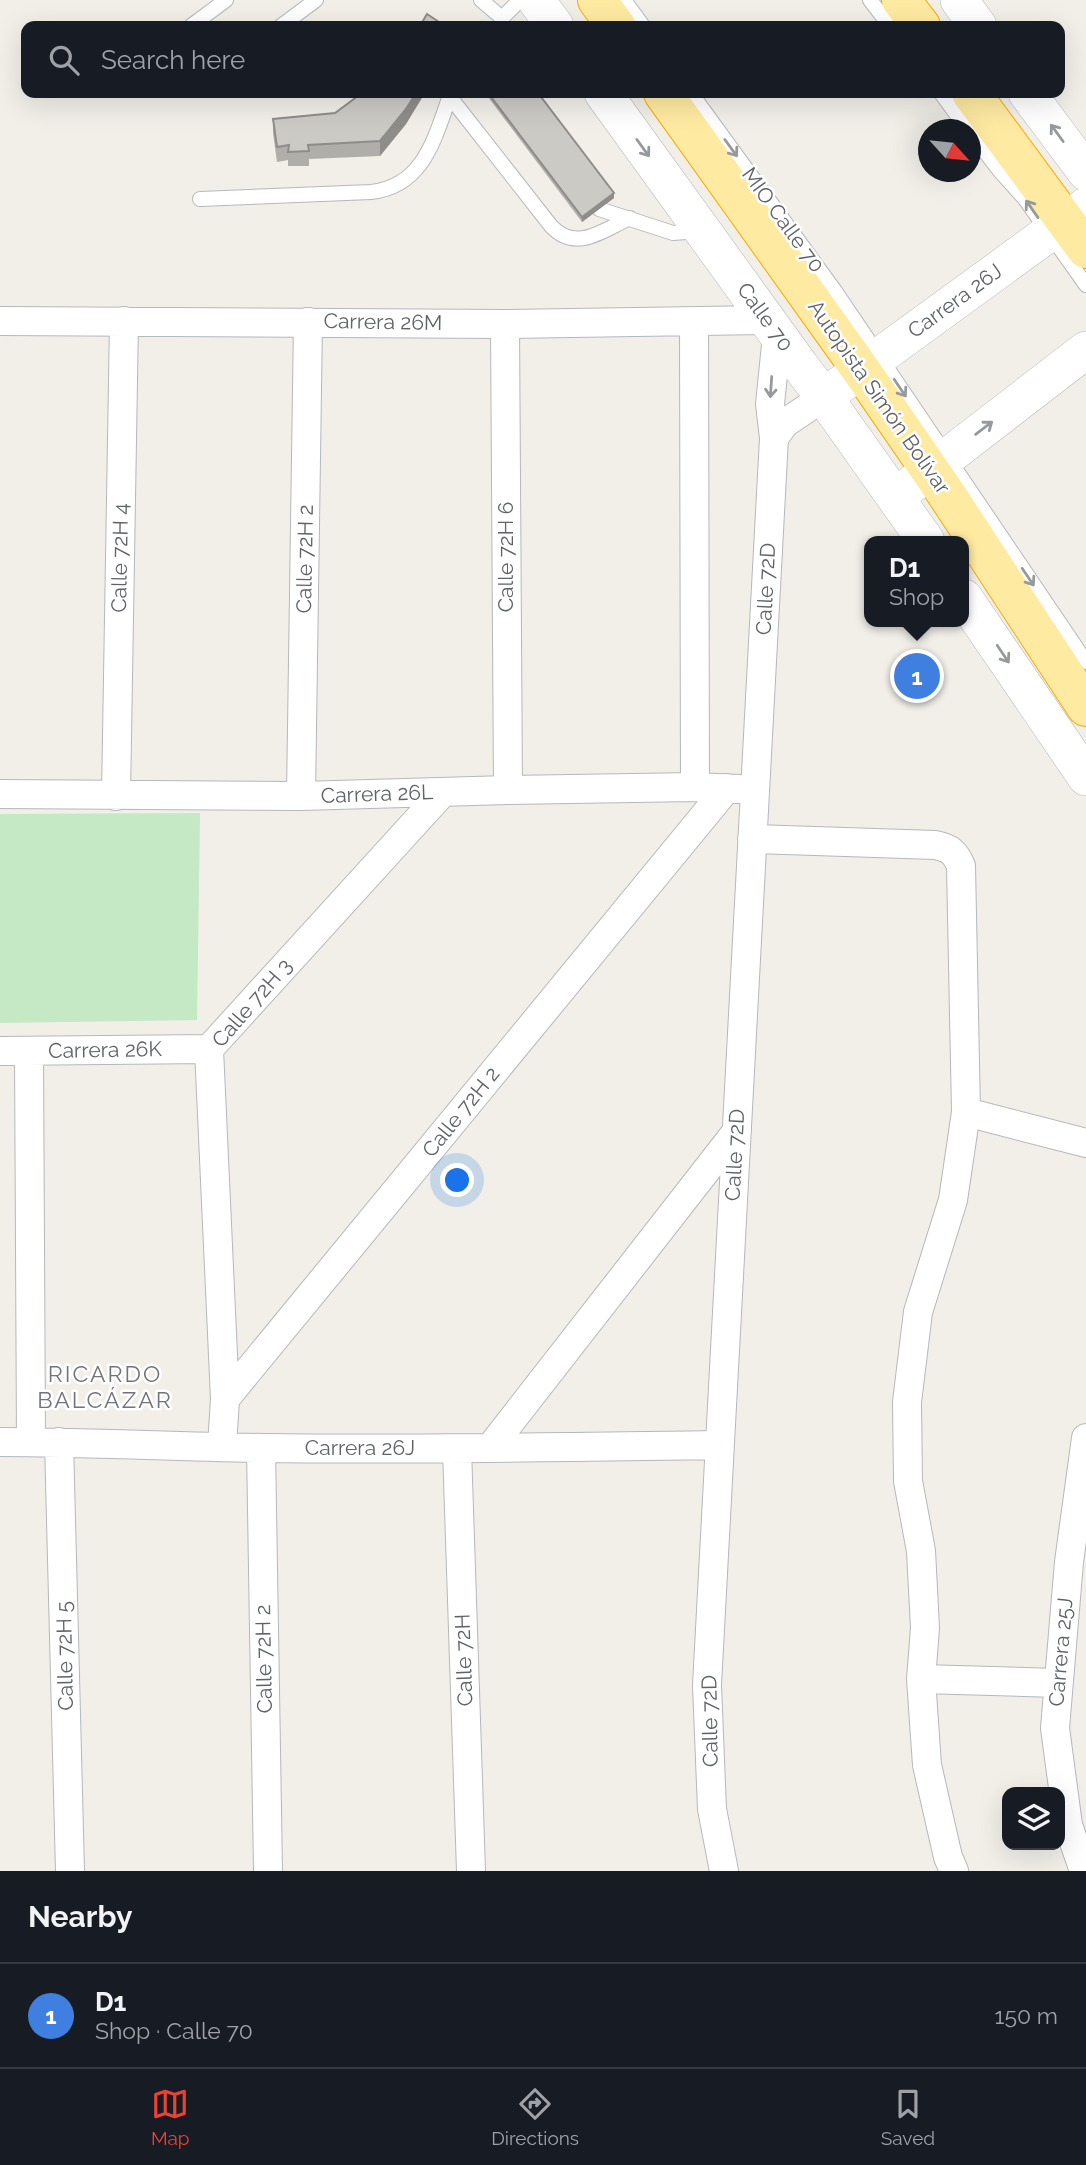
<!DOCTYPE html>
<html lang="en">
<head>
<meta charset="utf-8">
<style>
  body { margin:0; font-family:Raleway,sans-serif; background:#242831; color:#f1f3f6 }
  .controls { position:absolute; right:21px; bottom:21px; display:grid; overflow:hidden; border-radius:14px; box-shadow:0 7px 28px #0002 }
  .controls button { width:63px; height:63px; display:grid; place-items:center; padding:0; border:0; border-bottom:2px solid #363941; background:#171b24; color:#f1f3f6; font:35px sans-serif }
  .compass { position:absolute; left:918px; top:119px; width:63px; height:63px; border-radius:50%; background:#171b24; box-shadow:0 7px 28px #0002; rotate:117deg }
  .you { position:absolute; left:458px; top:1181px; width:24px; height:24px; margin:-18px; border:5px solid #fff; border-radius:50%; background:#1a73e8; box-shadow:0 0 0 10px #1a73e833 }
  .badge { display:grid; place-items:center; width:46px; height:46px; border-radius:50%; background:#ea4335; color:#fff; font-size:23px; font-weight:700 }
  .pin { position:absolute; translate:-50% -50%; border:4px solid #fff; box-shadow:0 2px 7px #0006 }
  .popup { position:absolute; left:864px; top:536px; width:105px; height:91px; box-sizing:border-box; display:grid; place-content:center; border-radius:14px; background:#171b24; filter:drop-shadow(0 2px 5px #0005); font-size:23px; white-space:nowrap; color:#9ea1a6 }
  .popup b { font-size:26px; color:#f1f3f6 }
  .popup::after { content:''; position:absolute; left:50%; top:100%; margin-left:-14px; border:14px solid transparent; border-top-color:#171b24 }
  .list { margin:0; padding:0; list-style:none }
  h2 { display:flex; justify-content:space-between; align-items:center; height:91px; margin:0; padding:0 28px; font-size:30px }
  h2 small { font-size:23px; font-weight:400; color:#9ea1a6 }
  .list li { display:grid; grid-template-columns:46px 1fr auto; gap:21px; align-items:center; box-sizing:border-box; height:105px; padding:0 28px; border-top:2px solid #363941 }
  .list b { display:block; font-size:26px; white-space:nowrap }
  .list p { margin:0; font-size:23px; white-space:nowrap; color:#9ea1a6 }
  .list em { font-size:23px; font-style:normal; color:#9ea1a6 }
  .icon { flex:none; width:38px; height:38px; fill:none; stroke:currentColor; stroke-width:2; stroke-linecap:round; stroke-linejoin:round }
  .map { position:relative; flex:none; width:1086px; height:1871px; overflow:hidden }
  .search { position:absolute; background:#171b24; box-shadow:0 7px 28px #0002; left:21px; right:21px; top:21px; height:77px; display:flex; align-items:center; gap:18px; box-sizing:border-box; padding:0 24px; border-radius:14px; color:#9ea1a6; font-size:26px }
  .sheet { height:196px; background:#171b24 }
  nav { display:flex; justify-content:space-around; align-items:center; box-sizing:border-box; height:98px; border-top:2px solid #363941; background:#171b24; font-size:19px; color:#9ea1a6 }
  nav a { display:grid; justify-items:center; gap:4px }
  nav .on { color:#ea4335 }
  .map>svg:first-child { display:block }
</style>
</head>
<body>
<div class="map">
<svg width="1086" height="1871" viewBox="0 0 1086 1871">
  <rect width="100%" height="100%" fill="#f1efe8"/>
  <path fill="#c5e8c5" d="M 200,813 L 197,1020 L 0,1023 L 0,814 Z"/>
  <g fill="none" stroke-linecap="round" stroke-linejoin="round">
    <defs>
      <path id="service" d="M 481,0 L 502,18 L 520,0
        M 624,0 L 643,26
        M 870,0 L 890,26
        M 191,26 L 226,0
        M 281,26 L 316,0
        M 691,93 L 835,291 L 1086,662
        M 941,93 L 968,130
        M 450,97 L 551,226 C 576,253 603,230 630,218
        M 970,132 L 999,170 L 1025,199 L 1086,285
        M 200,199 L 371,192 C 425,186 435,136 451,93
        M 599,209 L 673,233 L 699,231"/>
      <path id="minor" d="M 0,321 L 505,324 L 767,320
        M 694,322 L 695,787
        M 505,324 L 508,790
        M 774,438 L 785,423 L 824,397
        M 0,794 L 301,796 L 508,790 L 695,787 L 739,789
        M 116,796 L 124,321
        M 301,796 L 308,322
        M 752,839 L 935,845 C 950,848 955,852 961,866 L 966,1112 L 953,1200 L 918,1312 L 907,1402 L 908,1481 L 921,1551 L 925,1628 L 921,1679 L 927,1765 L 948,1857 L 954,1871
        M 0,1051 L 209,1049
        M 29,1051 L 31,1442
        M 966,1112 L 1086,1143
        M 225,1399 L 209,1049 L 443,792
        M 0,1442 C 88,1442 176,1447 264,1448 C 416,1450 568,1447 719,1445
        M 59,1442 L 70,1871
        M 222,1446 L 225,1399 L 727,788
        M 261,1448 L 268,1871
        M 490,1448 L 737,1131
        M 457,1449 L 471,1871
        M 921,1679 L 1058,1683
        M 724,1871 L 712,1809 L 707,1685 L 774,438 L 770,404 L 777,335
        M 1084,1871 L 1068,1825 L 1055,1728 L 1069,1562 L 1086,1438"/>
      <path id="tertiary" d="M 536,0 L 555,26
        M 959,0 L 978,26
        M 603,93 L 801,367 L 824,397 L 926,541
        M 1027,93 L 1086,172
        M 836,388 L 1086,206
        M 907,488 L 1086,350
        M 964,598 L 1086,777"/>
      <path id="trunk" d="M 597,0 L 616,26
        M 901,0 L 921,26
        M 663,93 L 861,370 L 947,495 L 1086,707
        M 971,93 L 1086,249"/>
    </defs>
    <use href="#service" stroke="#b5b8bc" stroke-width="16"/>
    <use href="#minor" stroke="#b5b8bc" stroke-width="30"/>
    <use href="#tertiary" stroke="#b5b8bc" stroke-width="38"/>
    <use href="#trunk" stroke="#f9ab00" stroke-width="40"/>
    <use href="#service" stroke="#fff" stroke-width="14"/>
    <use href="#minor" stroke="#fff" stroke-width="28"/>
    <use href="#tertiary" stroke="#fff" stroke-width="37"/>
    <use href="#trunk" stroke="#feeaa1" stroke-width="38"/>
  </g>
  <path fill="#afaea9" d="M 485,93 L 538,93 L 614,198 L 582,222 Z
    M 420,100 L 406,124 L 380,156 L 309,159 L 309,166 L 288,166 L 288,160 L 277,162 L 273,133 L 273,119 L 335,113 Z"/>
  <path fill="#8f8d8a" d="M 416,93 L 425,93 L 406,124 L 380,156 L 380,141 Z
    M 614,193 L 614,198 L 582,222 L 582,217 Z"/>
  <path fill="#cccac5" stroke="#8f8d8a" stroke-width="2" d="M 427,14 L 445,26 L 420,26 Z
    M 362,93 L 416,93 L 406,109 L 380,141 L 308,145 L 309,151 L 288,152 L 289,145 L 277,147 L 273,119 L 335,113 Z
    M 488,93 L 538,93 L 614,193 L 582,217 Z"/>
  <defs><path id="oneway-shaft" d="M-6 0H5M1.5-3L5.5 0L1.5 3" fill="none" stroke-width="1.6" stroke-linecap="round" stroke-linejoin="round" transform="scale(1.75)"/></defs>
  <g stroke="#979a9d">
    <use href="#oneway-shaft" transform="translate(1057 133) rotate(-126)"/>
    <use href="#oneway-shaft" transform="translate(643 148) rotate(54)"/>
    <use href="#oneway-shaft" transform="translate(731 148) rotate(54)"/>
    <use href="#oneway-shaft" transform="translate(1032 209) rotate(-125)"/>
    <use href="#oneway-shaft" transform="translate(771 387) rotate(94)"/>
    <use href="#oneway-shaft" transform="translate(900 388) rotate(56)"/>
    <use href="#oneway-shaft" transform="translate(984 428) rotate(-37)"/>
    <use href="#oneway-shaft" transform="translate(1028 577) rotate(56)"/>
    <use href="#oneway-shaft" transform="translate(1003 654) rotate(56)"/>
  </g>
  <g text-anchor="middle" stroke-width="5" stroke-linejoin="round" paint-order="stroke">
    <g font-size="21" fill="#5f6368" stroke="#fff">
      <text transform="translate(783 220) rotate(54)" y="7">MIO Calle 70</text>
      <text transform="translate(955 301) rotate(-36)" y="7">Carrera 26J</text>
      <text transform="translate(765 317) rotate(54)" y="7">Calle 70</text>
      <text transform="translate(383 322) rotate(1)" y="7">Carrera 26M</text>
      <text transform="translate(879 397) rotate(55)" y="7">Autopista Simón Bolívar</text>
      <text transform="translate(506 557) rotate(-90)" y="7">Calle 72H 6</text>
      <text transform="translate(120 558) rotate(-89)" y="7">Calle 72H 4</text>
      <text transform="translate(305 559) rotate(-89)" y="7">Calle 72H 2</text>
      <text transform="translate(766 589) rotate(-87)" y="7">Calle 72D</text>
      <text transform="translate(377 794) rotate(-2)" y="7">Carrera 26L</text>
      <text transform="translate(252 1003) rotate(-49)" y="7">Calle 72H 3</text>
      <text transform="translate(105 1050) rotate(-1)" y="7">Carrera 26K</text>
      <text transform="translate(461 1112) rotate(-51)" y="7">Calle 72H 2</text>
      <text transform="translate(735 1155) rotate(-87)" y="7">Calle 72D</text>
      <text x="360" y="1455">Carrera 26J</text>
      <text transform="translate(1061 1652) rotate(-85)" y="7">Carrera 25J</text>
      <text transform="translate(65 1656) rotate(-91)" y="7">Calle 72H 5</text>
      <text transform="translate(264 1659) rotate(-91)" y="7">Calle 72H 2</text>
      <text transform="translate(464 1660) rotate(-92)" y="7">Calle 72H</text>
      <text transform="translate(710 1721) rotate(-91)" y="7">Calle 72D</text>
    </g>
    <g font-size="23" letter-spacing="2" fill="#70757a" stroke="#fff">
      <text x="105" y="1382">RICARDO<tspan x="105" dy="26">BALCÁZAR</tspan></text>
    </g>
  </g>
</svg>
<div class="controls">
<button><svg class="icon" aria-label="layers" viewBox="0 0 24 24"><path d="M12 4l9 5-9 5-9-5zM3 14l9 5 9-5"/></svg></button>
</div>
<svg class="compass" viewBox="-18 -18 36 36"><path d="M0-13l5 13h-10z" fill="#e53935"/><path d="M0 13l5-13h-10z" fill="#9ea1a6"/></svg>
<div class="you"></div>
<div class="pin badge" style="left:917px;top:676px;background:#3f7fe0">1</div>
<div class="popup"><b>D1</b>Shop</div>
<div class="search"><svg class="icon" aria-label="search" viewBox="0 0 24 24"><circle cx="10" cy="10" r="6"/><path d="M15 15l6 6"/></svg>Search here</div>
</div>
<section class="sheet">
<h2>Nearby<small></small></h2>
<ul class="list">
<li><span class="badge" style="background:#3f7fe0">1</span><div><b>D1</b><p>Shop · Calle 70</p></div><em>150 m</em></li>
</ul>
</section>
<nav>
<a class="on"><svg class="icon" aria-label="map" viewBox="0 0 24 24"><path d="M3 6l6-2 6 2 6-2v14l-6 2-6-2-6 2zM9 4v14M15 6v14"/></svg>Map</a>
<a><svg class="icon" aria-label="directions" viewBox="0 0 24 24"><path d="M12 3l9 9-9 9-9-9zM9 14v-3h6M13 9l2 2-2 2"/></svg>Directions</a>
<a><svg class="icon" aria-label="saved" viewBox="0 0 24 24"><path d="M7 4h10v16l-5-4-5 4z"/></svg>Saved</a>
</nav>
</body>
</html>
